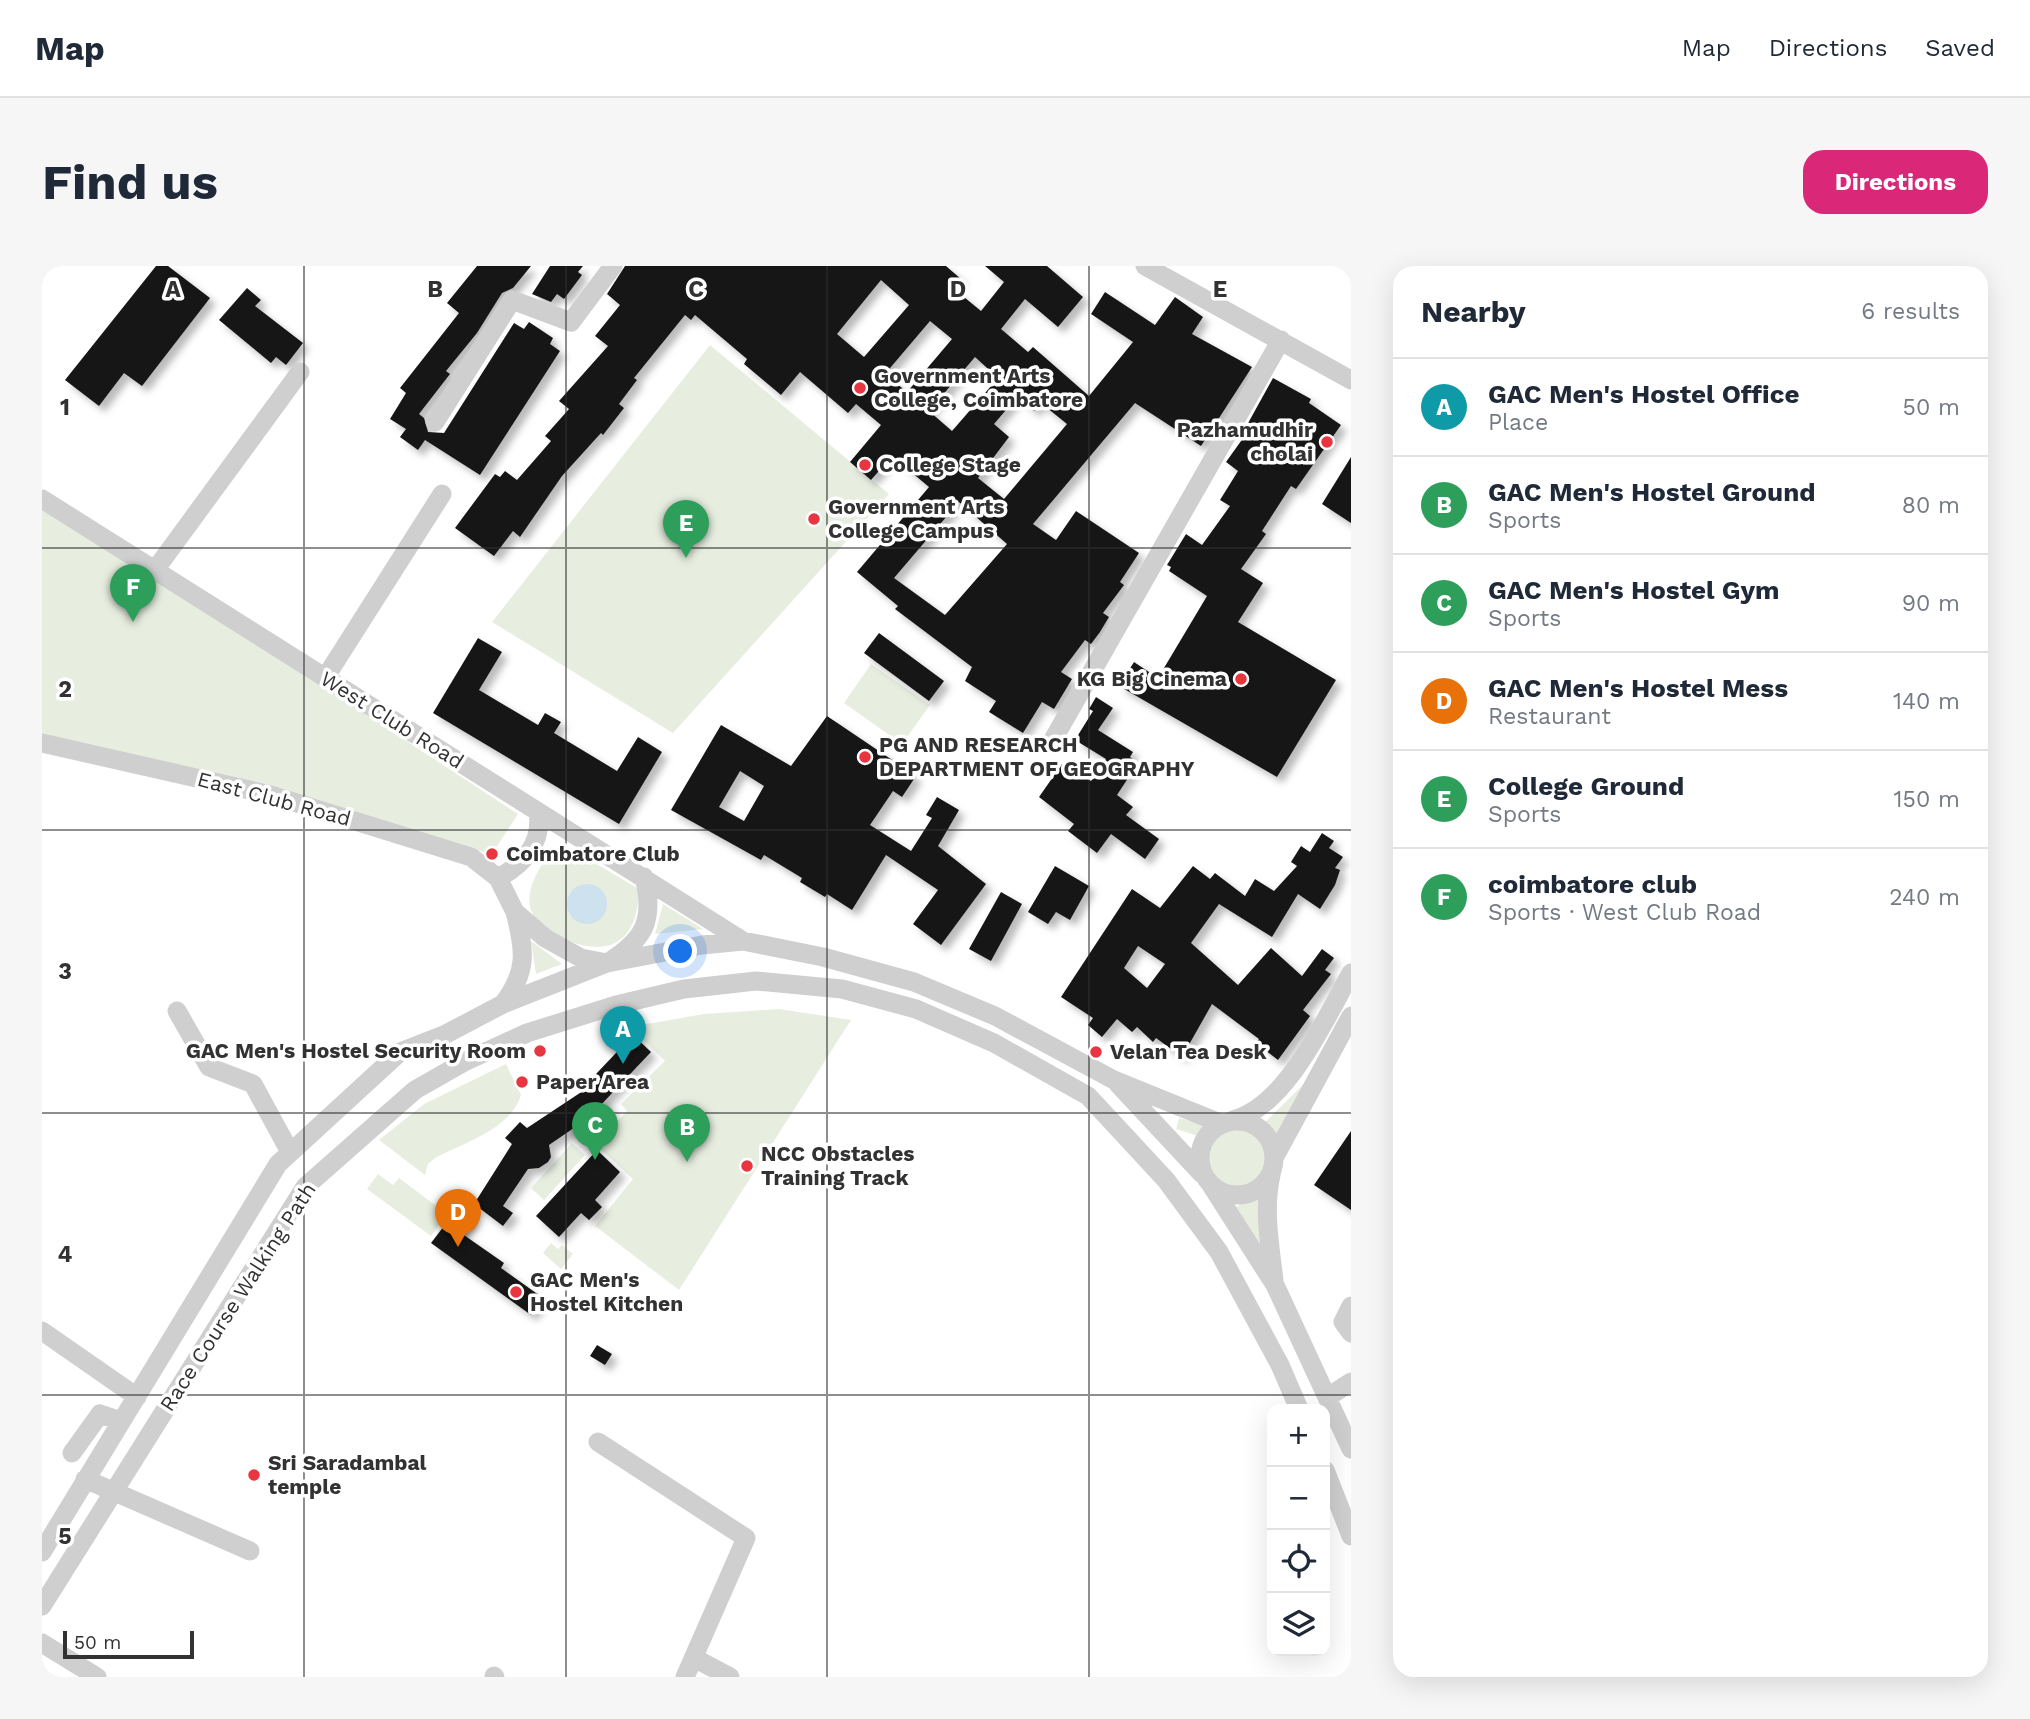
<!DOCTYPE html>
<html lang="en">
<head>
<meta charset="utf-8">
<style>
  body { margin:0; font-family:"Work Sans",sans-serif; background:#f6f6f7; color:#1f2937 }
  .controls { position:absolute; right:21px; bottom:21px; display:grid; overflow:hidden; border-radius:14px; box-shadow:0 7px 28px #0002 }
  .controls button { width:63px; height:63px; display:grid; place-items:center; padding:0; border:0; border-bottom:2px solid #e0e1e3; background:#fff; color:#1f2937; font:35px sans-serif }
  .scale { position:absolute; left:21px; bottom:18px; width:131px; box-sizing:border-box; padding-left:7px; border:4px solid #323232; border-top:0; font-size:19px; line-height:24px; white-space:nowrap; color:#323232; -webkit-text-stroke:5px #fff; paint-order:stroke }
  .you { position:absolute; left:639px; top:686px; width:24px; height:24px; margin:-18px; border:5px solid #fff; border-radius:50%; background:#1a73e8; box-shadow:0 0 0 10px #1a73e833 }
  .badge { display:grid; place-items:center; width:46px; height:46px; border-radius:50%; background:#db2777; color:#fff; font-size:23px; font-weight:700 }
  .pin { position:absolute; translate:-50% -58px; filter:drop-shadow(0 2px 4px #0008) }
  .pin::after { content:''; position:absolute; top:37px; width:24px; height:21px; background:inherit; clip-path:polygon(0 0,100% 0,50% 100%) }
  .list { margin:0; padding:0; list-style:none }
  h2 { display:flex; justify-content:space-between; align-items:center; height:91px; margin:0; padding:0 28px; font-size:30px }
  h2 small { font-size:23px; font-weight:400; color:#747a83 }
  .list li { display:grid; grid-template-columns:46px 1fr auto; gap:21px; align-items:center; box-sizing:border-box; height:98px; padding:0 28px; border-top:2px solid #e0e1e3 }
  .list b { display:block; font-size:26px; white-space:nowrap }
  .list p { margin:0; font-size:23px; white-space:nowrap; color:#747a83 }
  .list em { font-size:23px; font-style:normal; color:#747a83 }
  .icon { flex:none; width:38px; height:38px; fill:none; stroke:currentColor; stroke-width:2; stroke-linecap:round; stroke-linejoin:round }
  .map { position:relative; flex:none; width:1309px; height:1411px; overflow:hidden; border-radius:21px }
  header { display:flex; align-items:center; gap:42px; box-sizing:border-box; height:98px; padding:0 35px; background:#fff; border-bottom:2px solid #e0e1e3 }
  header strong { font-size:33px }
  nav { display:flex; gap:38px; margin-inline-start:auto; font-size:24px }
  .intro { display:flex; align-items:center; justify-content:space-between; box-sizing:border-box; height:168px; padding:0 42px }
  h1 { margin:0; font-size:49px }
  .button { padding:18px 32px; border-radius:21px; background:#db2777; color:#fff; font-size:24px; font-weight:700 }
  main { display:flex; gap:42px; padding:0 42px }
  aside { flex:1; background:#fff; border-radius:21px; box-shadow:0 7px 28px #0002 }
  .map>svg:first-child { display:block }
</style>
</head>
<body>
<header>
<strong>Map</strong>
<nav><a>Map</a><a>Directions</a><a>Saved</a></nav>
</header>
<div class="intro"><h1>Find us</h1><a class="button">Directions</a></div>
<main>
<div class="map">
<svg width="1309" height="1411" viewBox="0 0 1309 1411">
  <defs>
    <filter id="shadow"><feDropShadow dx="6" dy="6" stdDeviation="3.5" flood-color="#0004"/></filter>
  </defs>
  <rect width="100%" height="100%" fill="#fff"/>
  <path fill="#e7eee0" d="M 668,79 L 847,228 L 631,467 L 450,356 Z
    M 0,236 L 476,548 L 450,588 L 0,475 Z
    M 829,398 L 888,439 L 860,478 L 802,437 Z
    M 514,582 L 534,586 L 597,623 C 596,675 568,694 520,672 C 508,666 493,657 489,644 C 482,624 500,594 514,582 Z
    M 621,638 L 661,663 L 613,668 Z
    M 489,675 L 520,698 L 494,708 Z
    M 737,743 L 809,754 L 637,1024 L 553,960 L 591,913 L 553,878 L 585,845 L 579,838 L 623,795 L 588,761 L 662,748 Z
    M 464,798 L 479,829 C 469,863 422,877 393,892 L 386,898 L 383,909 L 337,874 L 382,838 Z
    M 1267,813 L 1236,870 L 1222,857 Z
    M 1137,852 L 1163,859 L 1159,871 L 1134,863 Z
    M1164 892a31 31 0 1 1 62 0a31 31 0 1 1-62 0Z
    M 530,877 L 543,889 L 502,934 L 489,922 Z
    M 336,908 L 351,919 L 357,912 L 405,948 L 389,970 L 325,923 Z
    M 1218,933 L 1227,1000 L 1194,941 L 1206,934 Z
    M 509,977 L 516,983 L 520,979 L 531,988 L 519,1003 L 501,987 Z"/>
  <path fill="#cde1ee" d="M525 638a20 20 0 1 1 40 0a20 20 0 1 1-40 0Z"/>
  <path fill="#191919" fill-rule="evenodd" filter="url(#shadow)" d="M 114,0 L 126,0 L 168,32 L 100,120 L 82,107 L 57,140 L 23,114 Z
    M 435,0 L 489,0 L 471,22 L 460,27 L 435,67 L 404,105 L 408,108 L 377,148 L 382,152 L 386,166 L 402,167 L 472,57 L 482,63 L 487,56 L 511,72 L 508,78 L 518,85 L 438,209 L 383,174 L 376,184 L 358,171 L 364,163 L 348,153 L 364,127 L 358,122 L 417,47 L 405,37 Z
    M 508,0 L 541,0 L 536,6 L 540,9 L 522,33 L 515,28 L 509,36 L 490,28 Z
    M 583,0 L 904,0 L 919,13 L 911,22 L 939,45 L 962,16 L 943,0 L 1005,0 L 1041,31 L 1016,61 L 983,33 L 959,63 L 986,86 L 991,81 L 1047,130 L 1091,76 L 1049,48 L 1063,26 L 1113,59 L 1133,31 L 1161,51 L 1150,68 L 1210,101 L 1159,180 L 1093,137 L 991,258 L 1014,274 L 1034,245 L 1097,287 L 1078,316 L 1082,319 L 1061,347 L 1067,351 L 1058,366 L 1049,378 L 1043,374 L 1019,406 L 1030,413 L 1012,443 L 1000,436 L 981,467 L 947,446 L 954,435 L 923,415 L 930,401 L 853,343 L 856,340 L 815,306 L 887,221 L 850,190 L 829,214 L 808,196 L 839,159 L 814,138 L 806,147 L 758,106 L 739,129 L 702,98 L 705,93 L 653,49 L 649,54 L 643,49 L 592,112 L 595,114 L 577,138 L 582,142 L 561,169 L 559,167 L 520,210 L 478,271 L 471,265 L 452,290 L 413,262 L 453,208 L 458,211 L 463,205 L 475,214 L 509,175 L 503,170 L 527,143 L 517,135 L 566,80 L 553,70 L 578,39 L 565,28 ZM 839,14 L 867,39 L 822,91 L 795,68 ZM 888,55 L 910,73 L 865,126 L 843,108 ZM 933,91 L 956,112 L 910,165 L 887,145 ZM 976,130 L 992,145 L 999,137 L 1025,158 L 962,233 L 936,212 L 967,171 L 952,158 ZM 917,236 L 965,278 L 903,349 L 852,312 Z
    M 205,22 L 219,34 L 213,40 L 261,77 L 244,99 L 234,91 L 229,97 L 177,54 Z
    M 1231,112 L 1269,133 L 1267,137 L 1299,159 L 1254,223 L 1249,220 L 1220,265 L 1224,268 L 1199,303 L 1221,317 L 1196,356 L 1294,414 L 1235,511 L 1077,420 L 1092,396 L 1116,412 L 1165,330 L 1127,305 L 1129,301 L 1125,299 L 1144,268 L 1160,279 L 1188,240 L 1178,234 L 1196,205 L 1184,196 L 1209,161 L 1205,159 Z
    M 1309,191 L 1309,257 L 1280,238 Z
    M 837,367 L 902,415 L 887,435 L 822,387 Z
    M 436,372 L 460,386 L 437,424 L 496,459 L 503,447 L 519,456 L 512,467 L 575,505 L 596,471 L 620,486 L 577,558 L 391,447 Z
    M 1054,431 L 1071,442 L 1056,464 L 1091,486 L 1088,491 L 1096,497 L 1075,529 L 1091,541 L 1084,549 L 1117,573 L 1103,593 L 1069,568 L 1055,587 L 1026,565 L 1032,558 L 997,531 L 1020,498 L 1049,515 L 1064,493 L 1033,474 L 1051,445 L 1047,443 Z
    M 785,450 L 874,510 L 860,531 L 851,525 L 828,559 L 869,585 L 890,552 L 884,549 L 895,531 L 917,544 L 896,580 L 944,618 L 899,679 L 871,658 L 896,624 L 844,589 L 810,644 L 785,628 L 783,631 L 758,616 L 760,612 L 722,589 L 719,594 L 629,544 L 679,459 L 749,500 ZM 698,505 L 722,520 L 702,555 L 677,541 Z
    M 1280,567 L 1292,575 L 1287,582 L 1301,591 L 1293,602 L 1298,604 L 1293,619 L 1278,643 L 1256,628 L 1230,671 L 1177,638 L 1149,677 L 1196,719 L 1229,682 L 1260,710 L 1280,683 L 1292,692 L 1283,704 L 1289,708 L 1261,744 L 1268,750 L 1236,794 L 1214,777 L 1217,773 L 1170,738 L 1140,791 L 1114,772 L 1111,776 L 1095,761 L 1090,766 L 1075,753 L 1060,771 L 1046,759 L 1051,752 L 1019,731 L 1090,623 L 1118,642 L 1151,600 L 1168,613 L 1173,607 L 1203,630 L 1213,613 L 1232,625 L 1255,600 L 1249,596 L 1259,580 L 1268,586 ZM 1096,680 L 1123,698 L 1105,722 L 1082,702 Z
    M 1013,600 L 1047,620 L 1028,654 L 1014,646 L 1006,658 L 986,646 Z
    M 959,626 L 980,638 L 949,695 L 927,683 Z
    M 591,769 L 609,786 L 556,842 L 563,850 L 549,863 L 542,855 L 507,879 L 509,891 L 506,896 L 497,902 L 486,903 L 461,940 L 471,947 L 461,960 L 432,938 L 470,878 L 463,872 L 478,856 L 485,862 L 559,813 L 554,808 Z
    M 1309,865 L 1309,944 L 1272,919 Z
    M 555,884 L 578,906 L 553,934 L 560,941 L 547,954 L 539,947 L 517,971 L 494,950 Z
    M 415,943 L 429,953 L 419,967 L 462,997 L 459,1002 L 501,1032 L 489,1049 L 389,977 Z
    M 555,1079 L 570,1088 L 563,1099 L 548,1090 Z"/>
  <g fill="none" stroke-linecap="round" stroke-linejoin="round">
    <path stroke="#cfcfcf" stroke-width="19" d="M 1103,0 L 1309,114
      M 393,156 L 470,34 L 529,56 L 571,0
      M 0,233 L 701,675
      M 113,304 L 258,106
      M 283,412 L 400,228
      M 0,477 L 229,529 L 429,591 L 456,612 L 473,646 L 503,672 L 539,692 L 565,697 C 602,674 613,655 602,611
      M 1008,479 L 1239,74
      M 456,612 C 481,599 501,577 496,547
      M 461,738 C 486,705 483,685 473,646
      M 135,745 L 167,801 L 211,818 L 248,886
      M 1076,818 L 1160,908
      M 1191,854 C 1245,840 1283,753 1309,707
      M1158 892a37 37 0 1 1 74 0a37 37 0 1 1-74 0Z
      M 1232,892 L 1309,750
      M 1229,909 C 1221,943 1228,980 1232,1014
      M 1169,919 L 1233,1019 L 1309,1183
      M 1309,1040 L 1301,1056 L 1309,1067
      M 0,1065 L 95,1131
      M 1286,1131 L 1309,1116
      M 556,1176 L 704,1272 L 643,1411
      M 30,1187 L 58,1148 L 79,1155
      M 1283,1204 L 1309,1270
      M 43,1213 L 208,1285
      M 0,1286 L 236,898 L 358,786 L 404,768 L 461,738 L 565,697 L 660,679 L 701,675 L 781,691 L 872,716 L 953,750 L 1072,814 L 1178,857
      M 0,1340 L 263,921 L 373,824 L 424,795 L 485,767 L 574,739 L 642,723 L 714,715 L 800,723 L 874,743 L 952,777 L 1046,830 L 1124,914 L 1177,986 L 1238,1099 L 1257,1143
      M 0,1377 L 55,1411
      M 652,1392 L 688,1411
      M 452,1410 L 453,1411"/>
  </g>
  <path fill="none" stroke="#323232" stroke-width="2" stroke-opacity="0.55" d="M 262,0 L 262,1411M 524,0 L 524,1411M 785,0 L 785,1411M 1047,0 L 1047,1411M 0,282 L 1309,282M 0,564 L 1309,564M 0,847 L 1309,847M 0,1129 L 1309,1129"/>
  <g fill="#e83540" stroke="#fff" stroke-width="2.5">
    <circle cx="818" cy="122" r="7"/>
    <circle cx="1285" cy="176" r="7"/>
    <circle cx="823" cy="199" r="7"/>
    <circle cx="772" cy="253" r="7"/>
    <circle cx="1199" cy="413" r="7"/>
    <circle cx="823" cy="491" r="7"/>
    <circle cx="450" cy="588" r="7"/>
    <circle cx="498" cy="785" r="7"/>
    <circle cx="1054" cy="786" r="7"/>
    <circle cx="480" cy="816" r="7"/>
    <circle cx="705" cy="900" r="7"/>
    <circle cx="474" cy="1026" r="7"/>
    <circle cx="212" cy="1209" r="7"/>
  </g>
  <g text-anchor="middle" stroke-width="7" stroke-linejoin="round" paint-order="stroke">
    <g font-size="21" font-weight="bold" fill="#323232" stroke="#fff" text-anchor="start">
      <text x="832" y="117">Government Arts<tspan x="832" dy="24">College, Coimbatore</tspan></text>
      <text x="1271" y="171" text-anchor="end">Pazhamudhir<tspan x="1271" dy="24">cholai</tspan></text>
      <text x="837" y="206">College Stage</text>
      <text x="786" y="248">Government Arts<tspan x="786" dy="24">College Campus</tspan></text>
      <text x="1185" y="420" text-anchor="end">KG Big Cinema</text>
      <text x="837" y="486">PG AND RESEARCH<tspan x="837" dy="24">DEPARTMENT OF GEOGRAPHY</tspan></text>
      <text x="464" y="595">Coimbatore Club</text>
      <text x="484" y="792" text-anchor="end">GAC Men's Hostel Security Room</text>
      <text x="1068" y="793">Velan Tea Desk</text>
      <text x="494" y="823">Paper Area</text>
      <text x="719" y="895">NCC Obstacles<tspan x="719" dy="24">Training Track</tspan></text>
      <text x="488" y="1021">GAC Men's<tspan x="488" dy="24">Hostel Kitchen</tspan></text>
      <text x="226" y="1204">Sri Saradambal<tspan x="226" dy="24">temple</tspan></text>
    </g>
    <g font-size="21" fill="#323232" stroke="#fff">
      <text transform="translate(350 454) rotate(32)" y="7">West Club Road</text>
      <text transform="translate(232 533) rotate(15)" y="7">East Club Road</text>
      <text transform="translate(196 1031) rotate(-57)" y="7">Race Course Walking Path</text>
    </g>
  </g>
  <g font-size="23" text-anchor="middle" font-weight="bold" fill="#323232" stroke="#fff" stroke-width="7" stroke-linejoin="round" paint-order="stroke">
    <text x="131" y="31">A</text>
    <text x="393" y="31">B</text>
    <text x="654" y="31">C</text>
    <text x="916" y="31">D</text>
    <text x="1178" y="31">E</text>
    <text x="23" y="149">1</text>
    <text x="23" y="431">2</text>
    <text x="23" y="713">3</text>
    <text x="23" y="996">4</text>
    <text x="23" y="1278">5</text>
  </g>
</svg>
<div class="controls">
<button>+</button>
<button>−</button>
<button><svg class="icon" aria-label="locate" viewBox="0 0 24 24"><circle cx="12" cy="12" r="6"/><path d="M12 2v4M12 18v4M2 12h4M18 12h4"/></svg></button>
<button><svg class="icon" aria-label="layers" viewBox="0 0 24 24"><path d="M12 4l9 5-9 5-9-5zM3 14l9 5 9-5"/></svg></button>
</div>
<div class="scale">50 m</div>
<div class="you"></div>
<div class="pin badge" style="left:581px;top:798px;background:#0f9aa8">A</div>
<div class="pin badge" style="left:645px;top:896px;background:#2e9e5b">B</div>
<div class="pin badge" style="left:553px;top:894px;background:#2e9e5b">C</div>
<div class="pin badge" style="left:416px;top:981px;background:#e8710a">D</div>
<div class="pin badge" style="left:644px;top:292px;background:#2e9e5b">E</div>
<div class="pin badge" style="left:91px;top:356px;background:#2e9e5b">F</div>
</div>
<aside>
<h2>Nearby<small>6 results</small></h2>
<ul class="list">
<li><span class="badge" style="background:#0f9aa8">A</span><div><b>GAC Men's Hostel Office</b><p>Place</p></div><em>50 m</em></li>
<li><span class="badge" style="background:#2e9e5b">B</span><div><b>GAC Men's Hostel Ground</b><p>Sports</p></div><em>80 m</em></li>
<li><span class="badge" style="background:#2e9e5b">C</span><div><b>GAC Men's Hostel Gym</b><p>Sports</p></div><em>90 m</em></li>
<li><span class="badge" style="background:#e8710a">D</span><div><b>GAC Men's Hostel Mess</b><p>Restaurant</p></div><em>140 m</em></li>
<li><span class="badge" style="background:#2e9e5b">E</span><div><b>College Ground</b><p>Sports</p></div><em>150 m</em></li>
<li><span class="badge" style="background:#2e9e5b">F</span><div><b>coimbatore club</b><p>Sports · West Club Road</p></div><em>240 m</em></li>
</ul>
</aside>
</main>
</body>
</html>
